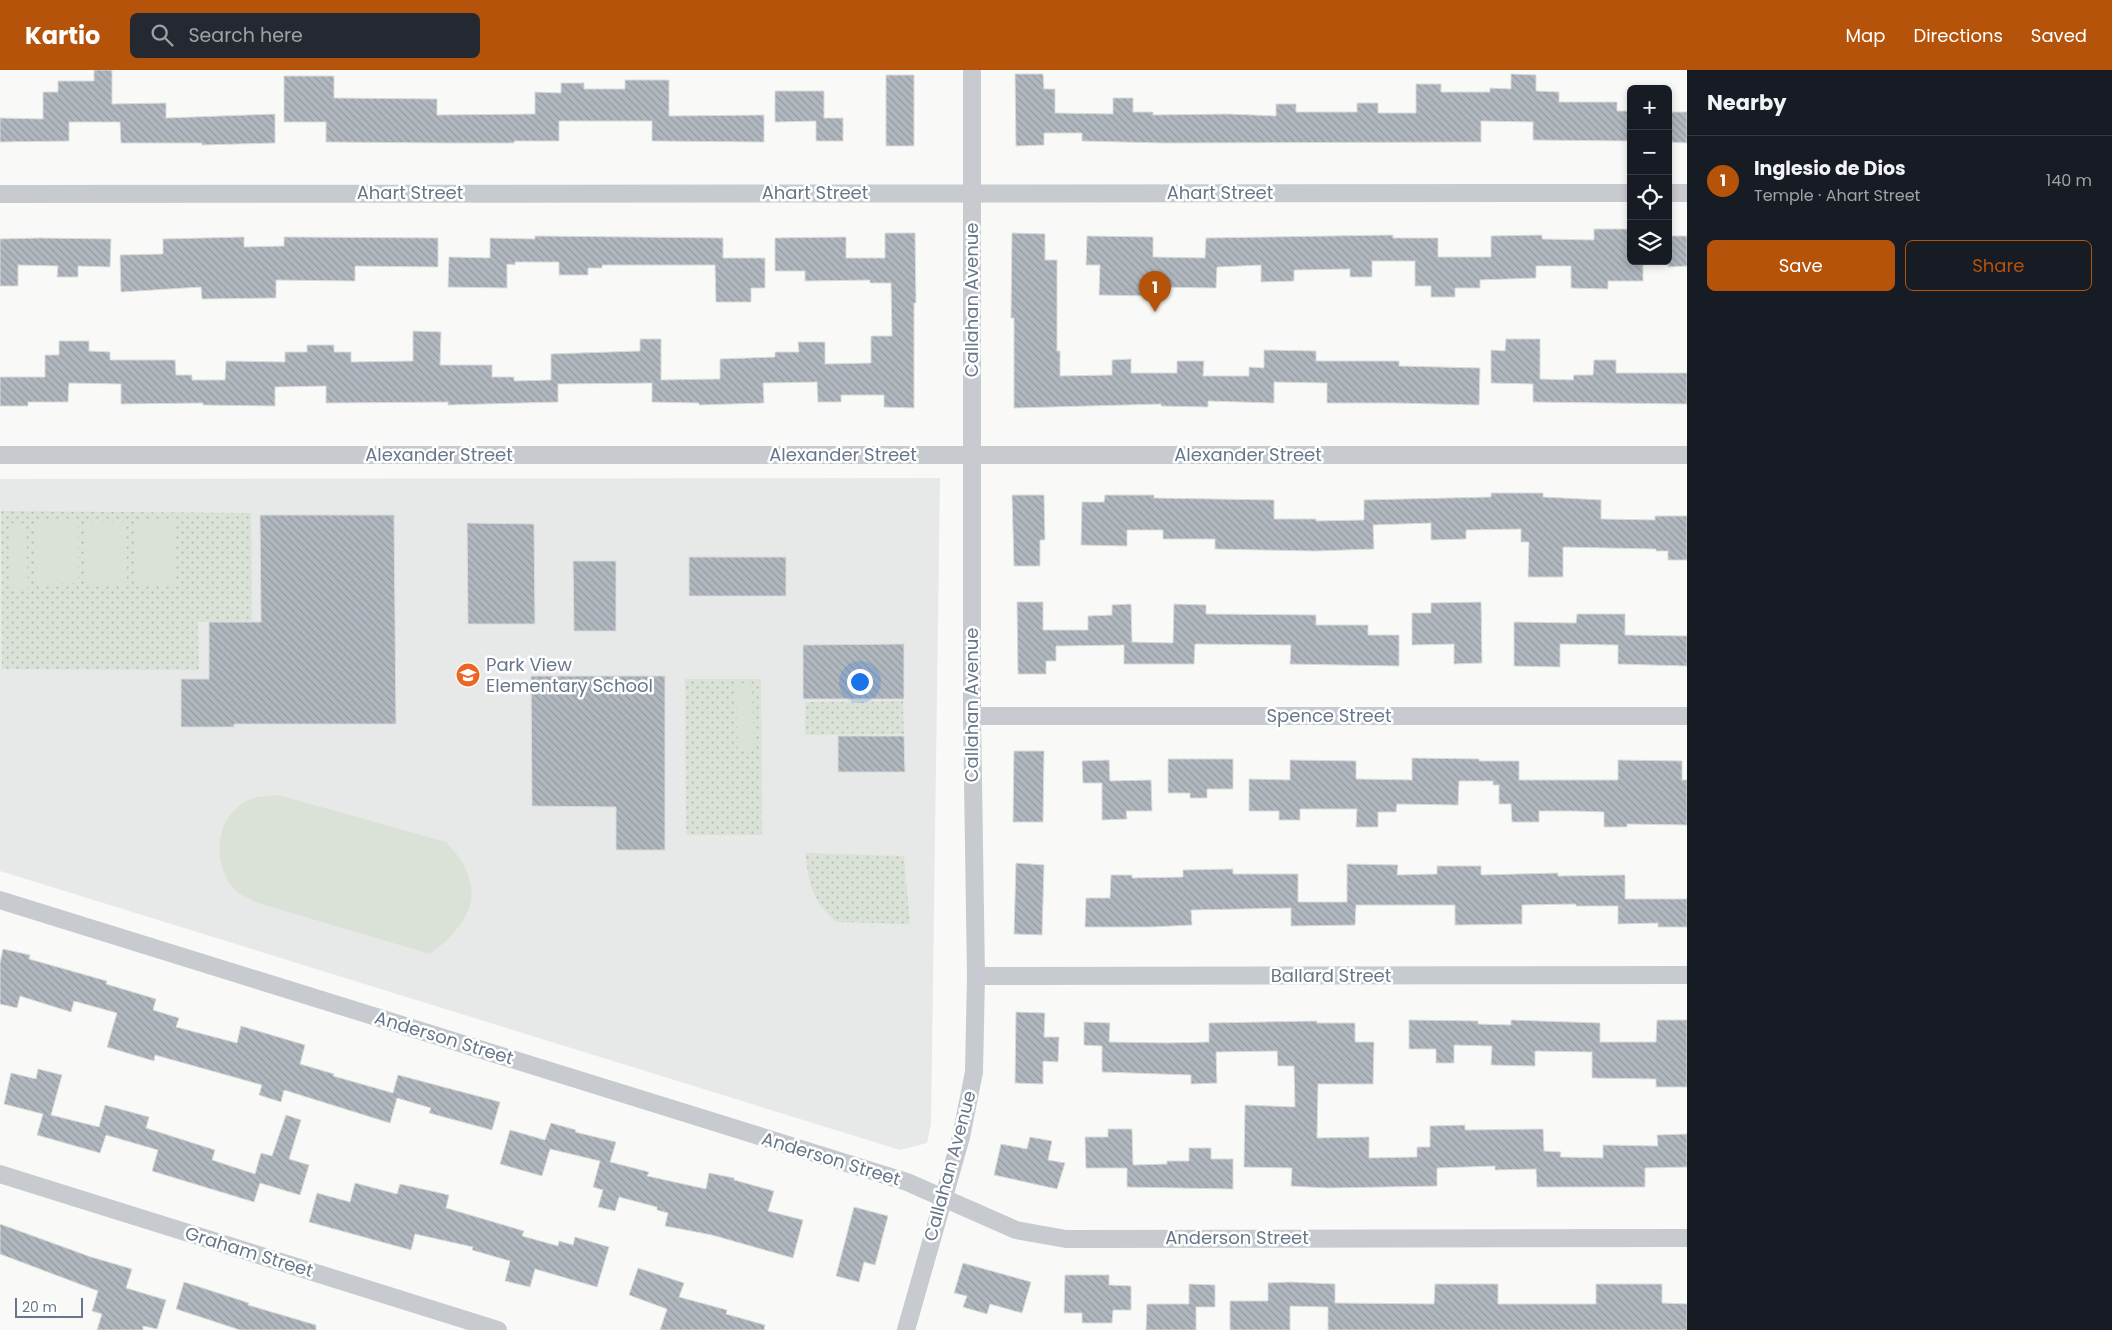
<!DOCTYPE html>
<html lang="en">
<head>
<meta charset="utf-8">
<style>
  body { margin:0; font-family:Poppins,sans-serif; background:#242831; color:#f1f3f6 }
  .controls { position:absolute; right:15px; top:15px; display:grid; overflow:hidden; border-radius:8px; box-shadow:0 2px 8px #0003 }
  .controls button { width:45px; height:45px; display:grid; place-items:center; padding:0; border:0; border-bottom:1px solid #363941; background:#171b24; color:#f1f3f6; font:25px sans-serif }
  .scale { position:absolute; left:15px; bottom:12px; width:68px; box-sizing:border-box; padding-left:5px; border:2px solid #677789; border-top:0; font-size:14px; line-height:18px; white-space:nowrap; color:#677789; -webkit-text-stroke:4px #fff; paint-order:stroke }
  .you { position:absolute; left:859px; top:611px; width:18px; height:18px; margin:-12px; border:4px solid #fff; border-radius:50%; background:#1a73e8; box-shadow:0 0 0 8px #1a73e833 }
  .badge { display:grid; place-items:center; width:32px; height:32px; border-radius:50%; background:#b45309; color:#fff; font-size:16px; font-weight:700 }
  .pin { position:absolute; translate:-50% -41px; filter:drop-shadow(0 1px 2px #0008) }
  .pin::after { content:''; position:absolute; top:26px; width:18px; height:15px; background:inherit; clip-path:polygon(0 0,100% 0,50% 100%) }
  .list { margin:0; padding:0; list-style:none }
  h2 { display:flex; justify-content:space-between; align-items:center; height:65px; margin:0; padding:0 20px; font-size:21px }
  h2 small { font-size:16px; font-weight:400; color:#9ea1a6 }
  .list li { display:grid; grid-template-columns:32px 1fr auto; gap:15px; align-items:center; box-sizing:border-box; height:90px; padding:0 20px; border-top:1px solid #363941 }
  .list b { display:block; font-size:19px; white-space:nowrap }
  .list p { margin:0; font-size:16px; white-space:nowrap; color:#9ea1a6 }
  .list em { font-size:16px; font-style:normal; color:#9ea1a6 }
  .actions { display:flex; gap:10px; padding:15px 20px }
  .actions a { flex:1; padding:11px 0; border:1px solid #b45309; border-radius:8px; text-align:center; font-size:18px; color:#b45309 }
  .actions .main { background:#b45309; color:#fff }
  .icon { flex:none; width:28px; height:28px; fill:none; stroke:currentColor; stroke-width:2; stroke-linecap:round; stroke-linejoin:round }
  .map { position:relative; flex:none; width:1687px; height:1260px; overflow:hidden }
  header { display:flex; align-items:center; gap:30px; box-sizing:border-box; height:70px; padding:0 25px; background:#b45309; color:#fff }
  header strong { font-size:24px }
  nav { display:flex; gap:28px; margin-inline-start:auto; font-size:18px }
  .search { width:350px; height:45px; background:#242831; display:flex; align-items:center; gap:12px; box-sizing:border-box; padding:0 18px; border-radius:8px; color:#9ea1a6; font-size:19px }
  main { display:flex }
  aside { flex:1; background:#171b24 }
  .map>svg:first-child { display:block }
</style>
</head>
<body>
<header>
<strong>Kartio</strong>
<div class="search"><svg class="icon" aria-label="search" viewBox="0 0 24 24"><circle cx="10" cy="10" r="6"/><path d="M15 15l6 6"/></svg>Search here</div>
<nav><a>Map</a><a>Directions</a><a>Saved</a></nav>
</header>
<main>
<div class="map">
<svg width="1687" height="1260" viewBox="0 0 1687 1260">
  <defs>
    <pattern id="park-dots" width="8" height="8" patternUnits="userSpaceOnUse" patternTransform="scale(1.25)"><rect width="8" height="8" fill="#dae2d8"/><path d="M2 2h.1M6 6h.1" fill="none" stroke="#b5bcb5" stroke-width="1.8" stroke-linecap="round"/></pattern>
    <pattern id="building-back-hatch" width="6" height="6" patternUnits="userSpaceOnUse" patternTransform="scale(1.25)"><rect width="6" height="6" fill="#b0b7be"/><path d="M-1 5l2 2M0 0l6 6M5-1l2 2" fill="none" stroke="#939aa0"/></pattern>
  </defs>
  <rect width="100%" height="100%" fill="#f9f9f7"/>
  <path fill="#e7e8e8" d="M 940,408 L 931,1054 L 927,1073 L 900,1080 L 0,801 L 0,409 Z"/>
  <path fill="url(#park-dots)" d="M 1,441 L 251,443 L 252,551 L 198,552 L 199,600 L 2,599 Z
    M 685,609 L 761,609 L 762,765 L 686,765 Z
    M 903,631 L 904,664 L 805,665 L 805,632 Z
    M 805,783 L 904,786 L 910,854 L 836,852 C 811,828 810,817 805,783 Z"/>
  <path fill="#dae2d8" d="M 36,451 L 78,451 L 78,513 L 37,514 Z
    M 176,451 L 176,514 L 135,514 L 135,452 Z
    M 85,452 L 126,452 L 127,515 L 86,515 Z
    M 26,453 L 28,520 L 11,521 L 9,454 Z
    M 736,613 L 752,613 L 754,680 L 738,680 Z
    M 278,725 L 446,772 C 488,815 475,851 430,884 L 255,832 C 246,827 236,823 230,814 C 212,786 217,746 248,730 C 256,726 269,726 278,725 Z"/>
  <path fill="url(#building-back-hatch)" stroke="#dbdbd9" d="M 94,0 L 112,0 L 112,34 L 166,33 L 166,48 L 275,44 L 275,73 L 202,75 L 202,73 L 121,73 L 120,52 L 69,52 L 69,71 L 0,72 L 0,48 L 43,49 L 43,22 L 58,22 L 58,11 L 94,11 Z
    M 1015,4 L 1043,4 L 1044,19 L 1055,19 L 1055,43 L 1113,44 L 1113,28 L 1133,28 L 1133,42 L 1153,42 L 1153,45 L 1229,44 L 1276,46 L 1276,34 L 1296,34 L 1296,42 L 1357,42 L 1357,33 L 1378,33 L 1378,43 L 1416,43 L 1416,14 L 1441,14 L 1441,22 L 1490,22 L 1490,18 L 1511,19 L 1511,4 L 1536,5 L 1536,21 L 1559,22 L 1559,32 L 1617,32 L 1617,41 L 1631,41 L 1631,71 L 1533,70 L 1533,52 L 1481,51 L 1481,72 L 1164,73 L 1082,71 L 1082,63 L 1044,63 L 1044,75 L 1016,76 Z
    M 886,5 L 914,5 L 914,76 L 886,76 Z
    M 284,6 L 334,6 L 334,28 L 437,29 L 437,45 L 535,44 L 535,22 L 561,23 L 561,13 L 584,13 L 584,19 L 625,19 L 625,10 L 669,10 L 669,46 L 764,45 L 764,72 L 652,71 L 652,51 L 559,51 L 559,71 L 514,71 L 514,73 L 448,73 L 326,72 L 326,52 L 284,52 Z
    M 775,21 L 824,21 L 824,48 L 843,48 L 843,71 L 816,71 L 816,51 L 775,52 Z
    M 1668,42 L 1687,42 L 1687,73 L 1668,72 Z
    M 1594,159 L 1631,159 L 1631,191 L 1643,191 L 1643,211 L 1608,211 L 1608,219 L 1571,218 L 1571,196 L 1536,196 L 1536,208 L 1480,210 L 1480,218 L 1455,218 L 1455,227 L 1431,227 L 1431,216 L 1415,216 L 1415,191 L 1372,191 L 1372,207 L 1350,207 L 1350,199 L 1294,200 L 1294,211 L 1261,212 L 1261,195 L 1217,197 L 1216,218 L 1152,217 L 1152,226 L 1099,225 L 1100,195 L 1086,195 L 1087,166 L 1153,167 L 1153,187 L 1205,188 L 1206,168 L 1393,165 L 1393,168 L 1438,168 L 1438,187 L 1491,187 L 1491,166 L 1542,165 L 1542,169 L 1594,170 Z
    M 885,163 L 915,163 L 916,233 L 914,233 L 914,338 L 884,337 L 884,325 L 841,325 L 841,332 L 818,332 L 817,312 L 763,313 L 764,333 L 699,335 L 699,333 L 652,332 L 652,313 L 558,314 L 558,332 L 448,335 L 448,332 L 326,333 L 326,316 L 275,317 L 275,336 L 203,335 L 203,333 L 121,334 L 121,314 L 69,313 L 68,332 L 28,332 L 28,336 L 0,336 L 0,307 L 45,307 L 45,285 L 59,285 L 59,271 L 89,271 L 89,281 L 110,282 L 110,290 L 175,290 L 176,305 L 192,305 L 192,310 L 225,310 L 226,291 L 285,292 L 285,282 L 307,282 L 307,275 L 334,275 L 334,282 L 351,282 L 351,292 L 413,291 L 413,261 L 441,262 L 440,295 L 492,295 L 492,307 L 514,307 L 514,311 L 551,310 L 551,284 L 640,281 L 640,269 L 661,269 L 661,310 L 720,309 L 720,289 L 775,287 L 775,282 L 799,282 L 798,272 L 825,272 L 825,294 L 871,293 L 871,266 L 892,266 L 891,213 L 870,213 L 870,210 L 805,211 L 805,201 L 775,201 L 775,168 L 846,167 L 846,188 L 885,188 Z
    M 1012,163 L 1045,164 L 1045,190 L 1057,190 L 1057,281 L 1060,281 L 1060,306 L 1112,305 L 1112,290 L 1131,289 L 1131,303 L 1177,303 L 1177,291 L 1204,291 L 1203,306 L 1249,306 L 1249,297 L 1264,298 L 1264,280 L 1316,281 L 1316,291 L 1399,291 L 1399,296 L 1480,298 L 1479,335 L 1396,333 L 1327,333 L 1327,313 L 1274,312 L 1274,333 L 1208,331 L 1208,337 L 1161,336 L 1161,334 L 1014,338 L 1014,248 L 1011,248 Z
    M 535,166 L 723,168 L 723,188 L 765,188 L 765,218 L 751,218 L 751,232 L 716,232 L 715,195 L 602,195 L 602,198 L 588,198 L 588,205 L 559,205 L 559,192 L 515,192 L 515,195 L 507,194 L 507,218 L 448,217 L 449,187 L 490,188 L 490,168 L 535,169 Z
    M 1668,166 L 1687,166 L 1687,196 L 1668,197 Z
    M 244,167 L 244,177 L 284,176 L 284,167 L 438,168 L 438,197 L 355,196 L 355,211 L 276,210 L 276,228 L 202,229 L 201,217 L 121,222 L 120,185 L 163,184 L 163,169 Z
    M 39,168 L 111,169 L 110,197 L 78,196 L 78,207 L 57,207 L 58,196 L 18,195 L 18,216 L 0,216 L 0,169 Z
    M 1506,269 L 1540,269 L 1540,309 L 1573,310 L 1574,305 L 1593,305 L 1594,290 L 1616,290 L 1616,303 L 1687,303 L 1687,334 L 1533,332 L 1533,314 L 1491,313 L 1491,280 L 1505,281 Z
    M 1491,423 L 1543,423 L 1543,427 L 1601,430 L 1601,449 L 1655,450 L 1655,446 L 1687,446 L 1687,490 L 1668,490 L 1668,481 L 1656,481 L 1656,479 L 1563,477 L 1563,507 L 1528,507 L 1529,472 L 1521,472 L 1521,459 L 1466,460 L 1466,469 L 1431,470 L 1431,453 L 1373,455 L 1374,479 L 1315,481 L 1215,479 L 1215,469 L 1163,469 L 1163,460 L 1127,460 L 1127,476 L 1081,475 L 1082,432 L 1104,432 L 1105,425 L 1154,425 L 1154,428 L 1274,430 L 1274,449 L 1316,449 L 1316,451 L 1364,450 L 1364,430 L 1491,427 Z
    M 1012,425 L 1044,425 L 1045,470 L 1040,470 L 1040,496 L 1014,496 Z
    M 260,445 L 394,445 L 396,654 L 234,654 L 234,657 L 181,657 L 181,609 L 209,609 L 209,552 L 261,552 Z
    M 467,453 L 534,454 L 535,554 L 468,554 Z
    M 689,487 L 786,487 L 786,526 L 689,526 Z
    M 573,491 L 616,491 L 616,561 L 574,561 Z
    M 1017,532 L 1043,532 L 1043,560 L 1088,560 L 1088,546 L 1112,545 L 1112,535 L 1131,534 L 1132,572 L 1173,573 L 1174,534 L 1206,535 L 1206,544 L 1316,545 L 1316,555 L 1368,555 L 1368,565 L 1399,565 L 1399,596 L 1290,594 L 1291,575 L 1195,574 L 1194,594 L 1124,594 L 1124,575 L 1056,576 L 1056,591 L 1046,591 L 1046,604 L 1018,604 Z
    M 1481,532 L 1482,593 L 1454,594 L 1454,574 L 1412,575 L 1412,543 L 1431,543 L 1431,533 Z
    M 1577,544 L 1625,544 L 1625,565 L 1687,566 L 1687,596 L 1618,594 L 1618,575 L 1560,574 L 1560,597 L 1514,596 L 1514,552 L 1576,553 Z
    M 904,574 L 904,629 L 803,629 L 803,575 Z
    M 531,606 L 665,606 L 665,780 L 616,780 L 616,737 L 532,736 Z
    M 838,666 L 904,666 L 905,702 L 838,702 Z
    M 1014,681 L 1044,681 L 1043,752 L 1013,752 Z
    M 1412,688 L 1479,689 L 1479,691 L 1519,691 L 1519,710 L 1618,710 L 1618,690 L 1682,691 L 1682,710 L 1687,710 L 1687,755 L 1627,754 L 1627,757 L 1604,757 L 1604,742 L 1576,741 L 1539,741 L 1539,752 L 1512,752 L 1511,734 L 1499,734 L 1499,715 L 1493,715 L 1493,711 L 1459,711 L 1458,735 L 1397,734 L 1396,742 L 1378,742 L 1378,757 L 1356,757 L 1357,739 L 1300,739 L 1300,750 L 1279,750 L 1279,741 L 1249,741 L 1249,709 L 1290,710 L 1290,690 L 1356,691 L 1356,709 L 1412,710 Z
    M 1168,689 L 1233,689 L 1233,719 L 1207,719 L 1207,728 L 1190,728 L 1190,723 L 1168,723 Z
    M 1109,690 L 1110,711 L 1151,710 L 1152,741 L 1126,741 L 1127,749 L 1102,750 L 1102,713 L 1083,713 L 1082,691 Z
    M 1016,793 L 1044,795 L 1042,865 L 1014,864 Z
    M 1347,794 L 1398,795 L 1397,805 L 1437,804 L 1437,796 L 1481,796 L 1481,805 L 1558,803 L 1558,806 L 1625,805 L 1625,829 L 1687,829 L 1687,857 L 1658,857 L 1658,853 L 1618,854 L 1618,836 L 1576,836 L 1576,834 L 1522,835 L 1522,854 L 1455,855 L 1455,835 L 1356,835 L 1355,855 L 1291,856 L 1291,838 L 1191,840 L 1192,855 L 1150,857 L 1085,857 L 1086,828 L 1110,828 L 1111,805 L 1132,805 L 1132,808 L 1183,807 L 1183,800 L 1233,799 L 1233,804 L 1298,804 L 1298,832 L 1347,832 Z
    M 3,879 L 30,885 L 29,889 L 107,911 L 106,914 L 156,929 L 153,940 L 179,948 L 176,957 L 237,973 L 241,956 L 305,975 L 300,994 L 334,1004 L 333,1006 L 393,1023 L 398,1005 L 500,1032 L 492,1060 L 429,1043 L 431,1038 L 397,1028 L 390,1053 L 284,1020 L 281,1032 L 259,1025 L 262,1015 L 155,985 L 154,991 L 107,977 L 117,943 L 74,931 L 71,942 L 20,926 L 17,938 L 0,934 L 0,893 Z
    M 1016,942 L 1045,943 L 1044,967 L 1059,967 L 1058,992 L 1043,991 L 1043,1014 L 1015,1013 Z
    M 1409,950 L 1478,951 L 1478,954 L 1511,955 L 1511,950 L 1600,953 L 1600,972 L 1656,972 L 1657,950 L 1687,950 L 1687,1017 L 1656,1017 L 1656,1009 L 1592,1008 L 1592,982 L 1535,981 L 1535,996 L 1491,995 L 1492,976 L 1454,975 L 1454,993 L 1436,993 L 1436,979 L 1409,979 Z
    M 1317,951 L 1317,953 L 1355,953 L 1355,972 L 1374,972 L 1373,1014 L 1318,1014 L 1317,1068 L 1369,1067 L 1369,1088 L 1417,1087 L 1417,1077 L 1430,1077 L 1430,1056 L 1465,1055 L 1465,1060 L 1543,1059 L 1544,1081 L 1561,1082 L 1560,1087 L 1603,1088 L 1603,1075 L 1658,1076 L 1657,1065 L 1687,1064 L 1687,1097 L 1645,1098 L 1645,1117 L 1537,1117 L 1536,1099 L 1495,1100 L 1495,1096 L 1437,1098 L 1437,1116 L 1328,1118 L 1291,1116 L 1292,1098 L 1244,1097 L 1245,1035 L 1295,1037 L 1294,996 L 1278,996 L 1277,981 L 1216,982 L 1217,1013 L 1191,1014 L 1191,1005 L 1102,1002 L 1102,976 L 1084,975 L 1084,952 L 1110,953 L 1109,972 L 1168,973 L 1209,972 L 1209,953 Z
    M 38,999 L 62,1005 L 51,1045 L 99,1057 L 105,1035 L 149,1047 L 146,1058 L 215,1080 L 212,1090 L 255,1104 L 261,1083 L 272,1086 L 286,1045 L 301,1050 L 289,1089 L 309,1095 L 300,1125 L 260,1113 L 254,1132 L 152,1101 L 158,1080 L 106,1065 L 100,1083 L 37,1065 L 43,1044 L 4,1034 L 11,1003 L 36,1009 Z
    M 551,1053 L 576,1060 L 575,1062 L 616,1072 L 610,1092 L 649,1102 L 647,1106 L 706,1119 L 709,1103 L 734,1108 L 734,1110 L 774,1121 L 768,1141 L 803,1150 L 793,1188 L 712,1165 L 665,1156 L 668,1143 L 657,1140 L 657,1137 L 619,1127 L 615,1141 L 598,1137 L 603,1120 L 593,1117 L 600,1091 L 550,1079 L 542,1106 L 500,1094 L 510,1060 L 545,1070 Z
    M 1108,1059 L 1132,1059 L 1133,1095 L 1167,1094 L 1167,1091 L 1189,1091 L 1189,1078 L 1211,1078 L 1211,1089 L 1233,1089 L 1233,1119 L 1127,1117 L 1127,1098 L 1086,1098 L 1085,1067 L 1108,1067 Z
    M 1030,1067 L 1052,1071 L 1048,1090 L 1065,1093 L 1057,1119 L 994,1105 L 1001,1074 L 1027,1079 Z
    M 355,1113 L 397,1124 L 400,1114 L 449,1125 L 446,1138 L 524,1161 L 522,1166 L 558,1176 L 559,1171 L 573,1175 L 575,1167 L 609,1177 L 597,1217 L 535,1199 L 530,1217 L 505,1211 L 510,1191 L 472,1180 L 473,1177 L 415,1164 L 411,1180 L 309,1152 L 317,1123 L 350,1132 Z
    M 854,1137 L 888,1146 L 875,1195 L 864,1192 L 859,1212 L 836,1206 Z
    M 0,1154 L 91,1187 L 132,1199 L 126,1218 L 166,1230 L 157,1259 L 143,1256 L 143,1260 L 97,1260 L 102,1244 L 92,1241 L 98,1221 L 0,1184 Z
    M 963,1193 L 1031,1212 L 1022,1243 L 990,1234 L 987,1244 L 963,1237 L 967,1226 L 954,1223 Z
    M 638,1198 L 684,1213 L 679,1227 L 727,1240 L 726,1244 L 765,1255 L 764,1260 L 660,1260 L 667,1239 L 629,1225 Z
    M 1065,1205 L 1109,1205 L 1109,1215 L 1131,1216 L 1131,1240 L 1113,1240 L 1112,1253 L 1082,1253 L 1082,1243 L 1064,1243 Z
    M 184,1212 L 249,1233 L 248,1235 L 316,1255 L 316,1260 L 240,1260 L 176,1239 Z
    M 1289,1212 L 1335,1214 L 1335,1233 L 1434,1234 L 1435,1214 L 1498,1214 L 1498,1234 L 1596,1234 L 1596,1214 L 1662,1214 L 1662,1233 L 1687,1234 L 1687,1260 L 1328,1260 L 1328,1237 L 1290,1236 L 1290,1260 L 1230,1260 L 1230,1231 L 1268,1231 L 1268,1213 Z
    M 1189,1214 L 1215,1215 L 1215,1237 L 1196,1237 L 1196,1260 L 1146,1260 L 1147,1234 L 1189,1234 Z"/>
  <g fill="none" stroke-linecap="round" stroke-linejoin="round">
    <path stroke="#c7cace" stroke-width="18" d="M 1668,123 L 1687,123
      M 0,124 L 1631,123
      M 0,385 L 1687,385
      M 972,646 L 1687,646
      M 0,830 L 907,1112 L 1016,1160 L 1066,1169 L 1687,1168
      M 976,906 L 1687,905
      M 0,1104 L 498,1260
      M 906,1260 L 961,1067 L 974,1002 L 976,906 L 972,646 L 972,0"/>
  </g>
  <defs>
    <symbol id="school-disc" viewBox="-11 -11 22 22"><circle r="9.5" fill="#ed6523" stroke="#fff"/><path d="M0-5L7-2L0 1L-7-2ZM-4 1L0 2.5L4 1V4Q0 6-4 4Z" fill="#fff"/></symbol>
  </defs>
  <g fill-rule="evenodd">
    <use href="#school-disc" x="454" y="591" width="28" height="28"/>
  </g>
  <g text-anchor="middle" stroke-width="5" stroke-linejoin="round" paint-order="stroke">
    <g font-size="18" fill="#677789" stroke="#fff">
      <text x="410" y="129">Ahart Street</text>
      <text x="815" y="129">Ahart Street</text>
      <text x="1220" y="129">Ahart Street</text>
      <text transform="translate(972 230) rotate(-90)" y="6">Callahan Avenue</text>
      <text x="439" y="391">Alexander Street</text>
      <text x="843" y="391">Alexander Street</text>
      <text x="1248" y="391">Alexander Street</text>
      <text transform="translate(972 635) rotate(-90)" y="6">Callahan Avenue</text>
      <text x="1329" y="652">Spence Street</text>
      <text x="1331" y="912">Ballard Street</text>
      <text transform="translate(444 968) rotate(17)" y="6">Anderson Street</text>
      <text transform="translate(831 1089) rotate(17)" y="6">Anderson Street</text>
      <text transform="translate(950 1096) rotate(-75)" y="6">Callahan Avenue</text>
      <text x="1237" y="1174">Anderson Street</text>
      <text transform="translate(249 1182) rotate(17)" y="6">Graham Street</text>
    </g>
    <g font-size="18" fill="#677789" stroke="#fff" text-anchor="start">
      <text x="486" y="601">Park View<tspan x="486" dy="21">Elementary School</tspan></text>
    </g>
  </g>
</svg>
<div class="controls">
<button>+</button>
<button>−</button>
<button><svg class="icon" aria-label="locate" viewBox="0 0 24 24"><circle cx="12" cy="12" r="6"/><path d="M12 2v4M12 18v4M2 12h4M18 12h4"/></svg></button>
<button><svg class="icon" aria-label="layers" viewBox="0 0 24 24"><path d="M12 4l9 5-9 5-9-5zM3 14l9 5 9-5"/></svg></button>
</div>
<div class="scale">20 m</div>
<div class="you"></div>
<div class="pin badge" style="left:1155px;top:242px">1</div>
</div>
<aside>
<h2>Nearby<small></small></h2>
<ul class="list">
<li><span class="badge">1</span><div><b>Inglesio de Dios</b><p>Temple · Ahart Street</p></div><em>140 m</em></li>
</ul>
<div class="actions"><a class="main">Save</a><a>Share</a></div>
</aside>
</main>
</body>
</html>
